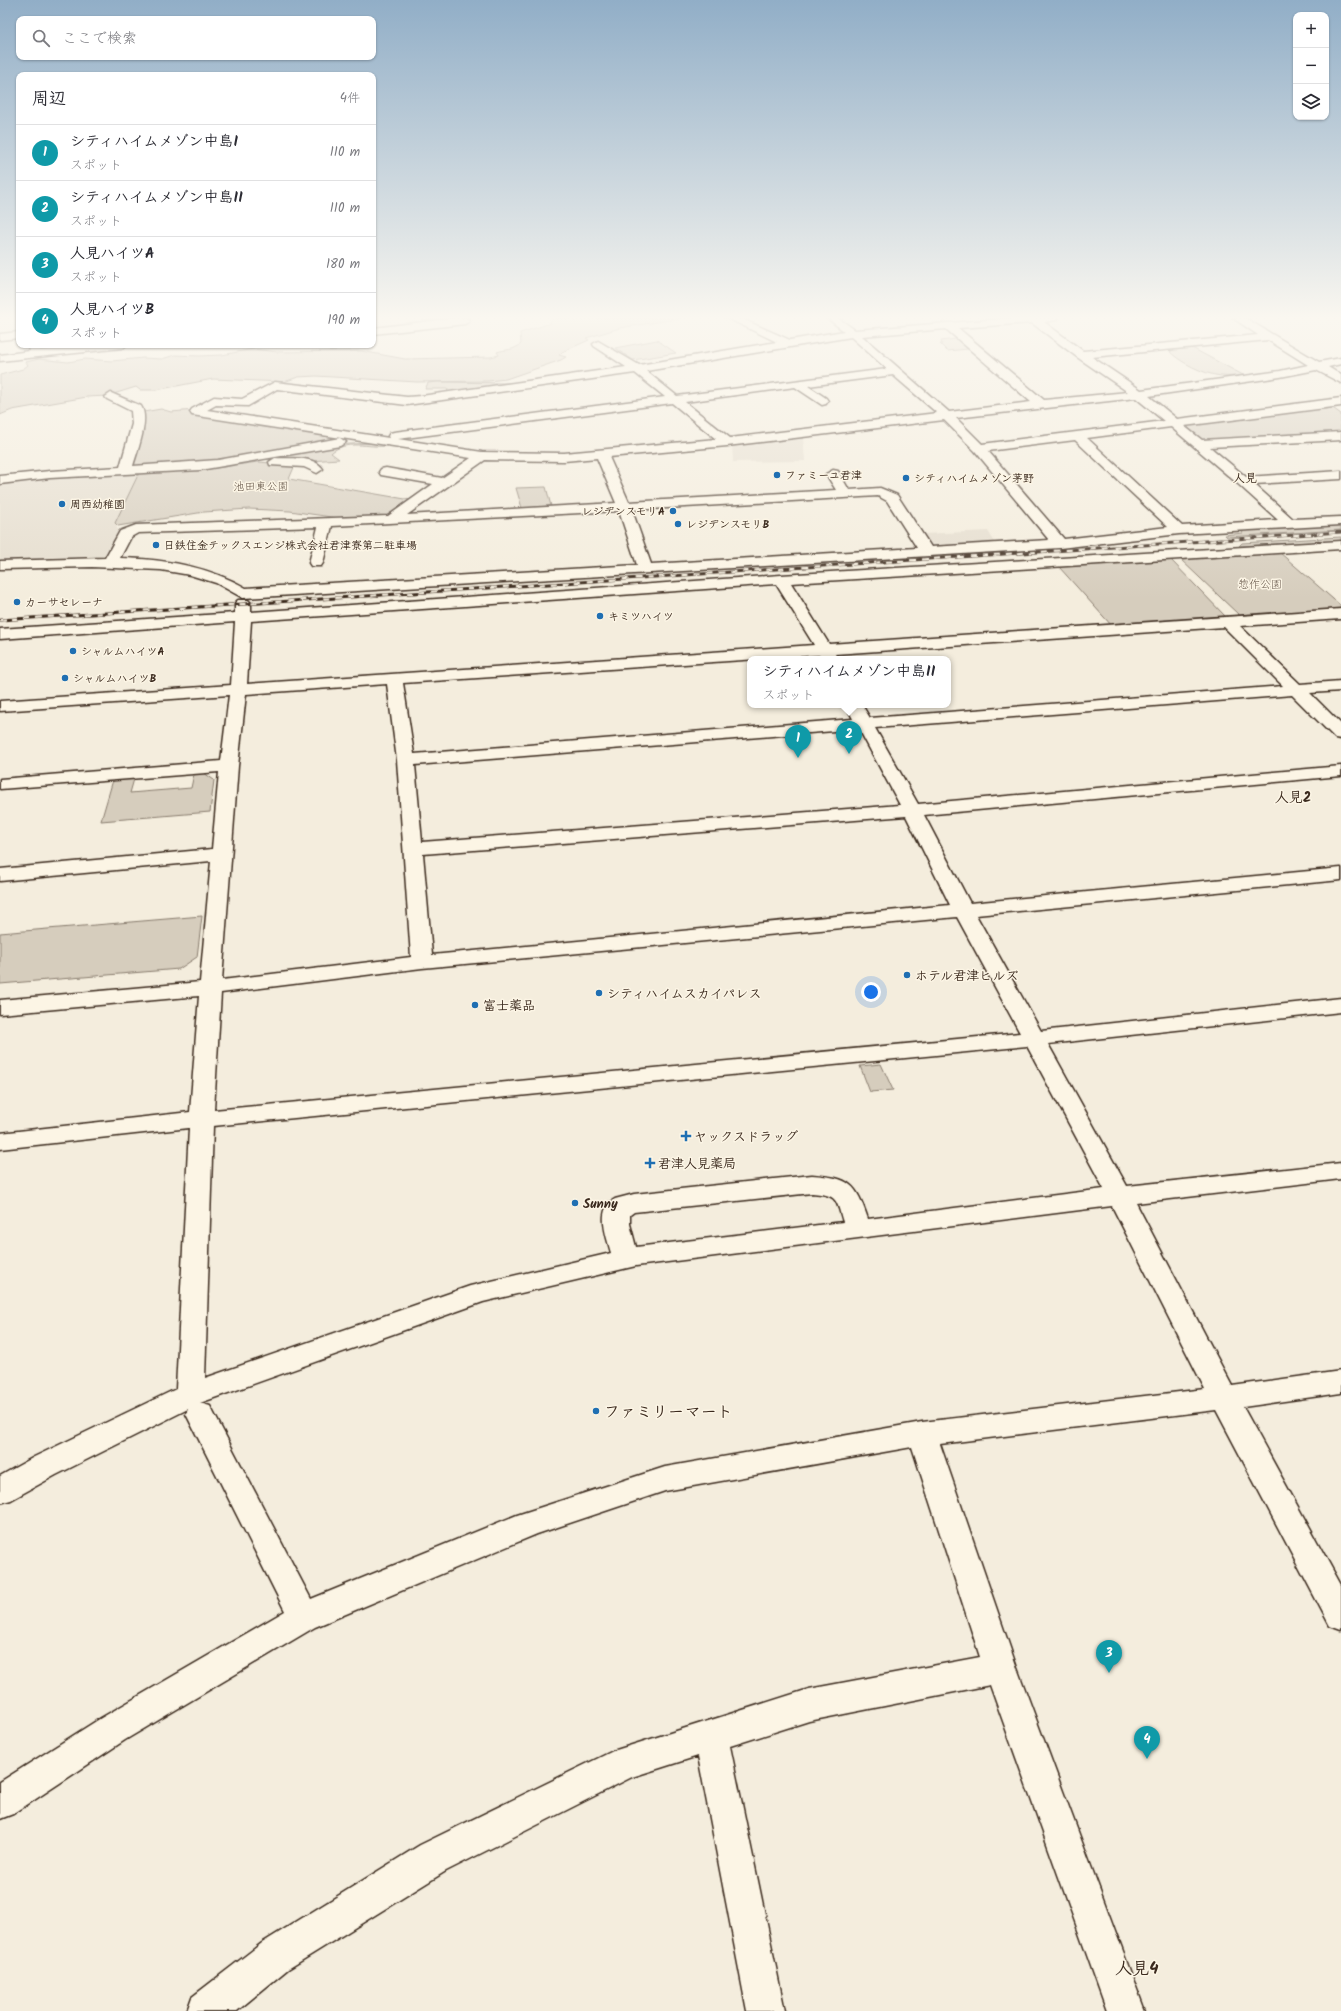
<!DOCTYPE html>
<html lang="ja">
<head>
<meta charset="utf-8">
<style>
  body { margin:0; font-family:Kalam,"Klee One",sans-serif; background:#f2f2f3; color:#2b2b33 }
  .controls { position:absolute; right:12px; top:12px; display:grid; overflow:hidden; border-radius:8px; box-shadow:0 1px 3px #0004 }
  .controls button { width:36px; height:36px; display:grid; place-items:center; padding:0; border:0; border-bottom:1px solid #e1e1e2; background:#fff; color:#2b2b33; font:20px sans-serif }
  .you { position:absolute; left:871px; top:992px; width:14px; height:14px; margin:-10px; border:3px solid #fff; border-radius:50%; background:#1a73e8; box-shadow:0 0 0 6px #1a73e833 }
  .badge { display:grid; place-items:center; width:26px; height:26px; border-radius:50%; background:#1a73e8; color:#fff; font-size:13px; font-weight:700 }
  .pin { position:absolute; translate:-50% -33px; filter:drop-shadow(0 1px 2px #0008) }
  .pin::after { content:''; position:absolute; top:21px; width:14px; height:12px; background:inherit; clip-path:polygon(0 0,100% 0,50% 100%) }
  .popup { position:absolute; left:747px; top:656px; width:204px; height:52px; box-sizing:border-box; display:grid; place-content:center; border-radius:8px; background:#fff; filter:drop-shadow(0 1px 3px #0005); font-size:13px; white-space:nowrap; color:#7c7c81 }
  .popup b { font-size:15px; color:#2b2b33 }
  .popup::after { content:''; position:absolute; left:50%; top:100%; margin-left:-8px; border:8px solid transparent; border-top-color:#fff }
  .list { margin:0; padding:0; list-style:none }
  h2 { display:flex; justify-content:space-between; align-items:center; height:52px; margin:0; padding:0 16px; font-size:17px }
  h2 small { font-size:13px; font-weight:400; color:#7c7c81 }
  .list li { display:grid; grid-template-columns:26px 1fr auto; gap:12px; align-items:center; box-sizing:border-box; height:56px; padding:0 16px; border-top:1px solid #e1e1e2 }
  .list b { display:block; font-size:15px; white-space:nowrap }
  .list p { margin:0; font-size:13px; white-space:nowrap; color:#7c7c81 }
  .list em { font-size:13px; font-style:normal; color:#7c7c81 }
  .icon { flex:none; width:22px; height:22px; fill:none; stroke:currentColor; stroke-width:2; stroke-linecap:round; stroke-linejoin:round }
  .map { position:relative; flex:none; width:1341px; height:2011px; overflow:hidden }
  .search { position:absolute; background:#fff; box-shadow:0 1px 3px #0004; left:16px; top:16px; width:360px; height:44px; display:flex; align-items:center; gap:10px; box-sizing:border-box; padding:0 14px; border-radius:8px; color:#7c7c81; font-size:15px }
  .panel { position:absolute; background:#fff; box-shadow:0 1px 3px #0004; left:16px; top:72px; width:360px; height:276px; border-radius:8px }
  .map>svg:first-child { display:block }
</style>
</head>
<body>
<div class="map">
<svg width="1341" height="2011" viewBox="0 0 1341 2011">
  <rect width="100%" height="100%" fill="#f4eddd"/>
  <filter id="ink" filterUnits="userSpaceOnUse"><feTurbulence type="fractalNoise" baseFrequency=".025" numOctaves="2"/><feDisplacementMap in="SourceGraphic" scale="8" xChannelSelector="R" yChannelSelector="G"/><feConvolveMatrix kernelMatrix="1 2 1 2 8 2 1 2 1" color-interpolation-filters="sRGB"/></filter>
  <g filter="url(#ink)">
    <path fill="#e5ddce" d="M 803,437 L 805,461 L 733,462 L 732,443 Z
      M 84,474 L 139,474 L 115,523 L 119,532 L 102,561 L 0,562 L 0,485 Z
      M 988,531 L 996,544 L 937,547 L 929,544 L 923,534 Z"/>
    <path fill="#d6cdbd" stroke="#887c6e" d="M 556,318 L 682,318 L 620,328 L 586,338 L 589,340 L 562,352 L 559,355 L 566,357 L 561,360 L 506,379 L 488,381 L 417,382 L 316,376 L 298,377 L 284,382 L 213,379 L 156,390 L 140,390 L 136,387 L 107,396 L 87,397 L 12,410 L 0,415 L 0,375 L 23,369 L 28,365 L 26,362 L 39,359 L 68,362 L 85,359 L 112,361 L 143,358 L 162,359 L 175,355 L 199,356 L 222,355 L 253,349 L 277,352 L 361,351 L 405,359 L 491,357 L 499,355 L 497,352 C 506,349 513,351 521,344 L 520,333 L 551,323 L 550,321 Z
      M 956,339 L 968,349 L 947,351 L 940,344 L 942,344 L 941,341 Z
      M 657,340 L 676,353 L 633,360 L 615,348 Z
      M 1192,348 L 1243,375 C 1221,379 1205,374 1185,363 C 1180,360 1174,356 1170,352 L 1175,349 Z
      M 437,382 L 510,383 L 447,392 L 448,389 L 425,389 L 428,383 Z
      M 1330,406 L 1341,414 L 1341,433 L 1202,441 L 1186,425 Z
      M 161,409 L 171,412 L 207,409 L 340,436 L 343,439 C 273,448 203,467 132,466 L 138,413 Z
      M 371,443 L 383,444 L 387,446 C 369,448 346,439 331,453 L 339,459 L 309,461 L 267,459 L 332,445 Z
      M 258,462 L 295,465 L 289,479 L 411,500 L 386,516 L 352,520 L 290,511 L 249,509 L 204,512 L 118,526 L 115,523 L 139,473 L 201,470 Z
      M 546,487 L 551,506 L 522,508 L 516,488 Z
      M 1341,523 L 1341,530 L 1227,537 L 1225,535 L 1243,533 L 1241,530 Z
      M 1341,537 L 1341,541 L 1239,546 L 1242,543 Z
      M 1279,552 L 1341,606 L 1341,610 L 1240,616 L 1179,558 Z
      M 1170,559 L 1227,618 L 1112,626 L 1059,567 Z
      M 204,773 L 214,780 L 210,812 L 101,821 L 113,780 L 134,779 L 130,793 L 191,788 L 194,774 Z
      M 202,916 L 197,957 L 179,969 L 0,984 L 0,933 Z
      M 881,1064 L 893,1090 L 870,1092 L 860,1066 Z"/>
    <g fill="none" stroke-linecap="round" stroke-linejoin="round">
      <defs>
        <path id="minor" d="M 456,318 L 467,318 L 470,321 L 465,324 L 373,334 L 373,328 Z
          M 727,318 L 740,318 L 790,340 L 844,331 L 827,318 L 838,318 L 855,330 L 1014,318 L 1057,318 L 1056,320 L 1044,322 L 1083,351 L 1258,335 L 1233,318 L 1245,318 L 1319,362 L 1341,358 L 1341,364 L 1328,367 L 1341,375 L 1341,383 L 1316,370 L 1280,377 L 1149,396 L 1177,419 L 1341,398 L 1341,406 L 1184,426 L 1202,440 L 1341,432 L 1341,440 L 1210,447 L 1246,477 L 1341,471 L 1341,479 L 1254,484 L 1293,519 L 1341,517 L 1341,525 L 1179,534 L 1060,548 L 243,598 L 216,583 L 190,575 L 161,570 L 92,567 L 0,569 L 0,561 L 105,558 L 120,531 L 136,525 L 388,516 L 433,484 L 381,475 L 379,472 L 381,469 L 386,468 L 442,478 L 471,458 L 192,415 L 190,412 L 192,409 L 214,397 L 242,399 L 275,382 L 407,397 L 421,396 L 626,367 L 594,346 L 593,344 L 598,341 L 639,365 L 777,342 ZM 1032,323 L 1077,357 L 1128,392 L 1044,400 L 958,328 ZM 946,329 L 1031,402 L 949,412 L 862,336 ZM 851,337 L 887,369 L 677,396 L 646,371 ZM 1268,340 L 1308,365 L 1280,371 L 1141,390 L 1092,357 ZM 635,373 L 665,397 L 394,432 L 390,433 L 388,436 L 389,438 L 207,410 L 216,405 L 248,406 L 277,389 L 407,405 ZM 893,375 L 937,413 L 730,438 L 685,402 L 795,387 L 822,405 L 826,404 L 828,401 L 826,398 L 808,386 ZM 1136,398 L 1164,421 L 982,444 L 956,418 ZM 672,403 L 716,439 L 564,453 L 482,452 L 398,439 ZM 944,420 L 975,451 L 1049,540 L 931,547 L 897,495 L 880,488 L 849,490 L 838,471 L 833,470 L 826,474 L 836,490 L 629,502 L 609,457 L 727,446 ZM 1171,427 L 1238,484 L 1278,520 L 1182,526 L 1087,438 ZM 1075,440 L 1168,527 L 1064,539 L 988,451 ZM 597,458 L 616,503 L 407,515 L 485,460 L 564,461 ZM 878,496 L 887,501 L 917,548 L 651,564 L 632,510 ZM 619,511 L 637,565 L 246,588 C 208,566 164,559 120,558 L 131,537 L 138,533 L 318,527 L 309,563 L 311,566 L 321,566 L 323,563 L 332,526 Z
          M 19,332 L 19,338 L 0,340 L 0,334 Z
          M 28,345 L 38,345 L 40,350 L 91,345 L 128,345 L 123,348 L 0,361 L 0,355 L 30,351 Z
          M 111,393 L 141,406 C 150,419 137,452 133,466 L 218,460 L 340,438 L 346,442 L 340,446 L 200,470 L 50,478 L 0,484 L 0,476 L 50,471 L 120,467 L 132,424 L 131,411 L 107,399 L 105,397 Z
          M 275,458 C 290,459 314,455 323,469 L 317,473 L 304,467 L 270,465 L 269,462 Z
          M 1341,541 L 1341,549 L 791,583 L 829,644 L 1341,609 L 1341,619 L 1240,626 L 1300,684 L 1341,681 L 1341,691 L 1310,693 L 1341,724 L 1341,739 L 1335,738 L 1292,695 L 875,728 L 918,804 L 1341,766 L 1341,776 L 924,815 L 970,903 L 1341,868 L 1341,880 L 976,915 L 1041,1031 L 1341,998 L 1341,1012 L 1048,1044 L 1127,1186 L 1341,1163 L 1341,1179 L 1136,1203 L 1232,1386 L 1341,1371 L 1341,1393 L 1243,1407 L 1341,1585 L 1341,1630 L 1330,1626 L 1216,1410 L 940,1444 L 1017,1668 L 1145,2011 L 1107,2011 L 990,1685 L 809,1721 L 730,1746 L 785,2011 L 747,2011 L 698,1756 L 632,1777 L 446,1871 L 288,1969 L 237,2011 L 187,2011 L 192,1997 L 262,1943 L 420,1845 L 613,1751 L 809,1689 L 980,1657 L 912,1447 L 665,1491 L 537,1534 L 315,1627 L 125,1740 L 13,1814 L 0,1819 L 0,1782 L 101,1718 L 285,1611 L 186,1414 L 188,1409 L 56,1475 L 11,1500 L 0,1503 L 0,1476 L 34,1457 L 176,1389 L 189,1128 L 0,1149 L 0,1133 L 190,1112 L 199,996 L 0,1014 L 0,1000 L 200,982 L 211,861 L 0,881 L 0,869 L 212,849 L 219,772 L 0,789 L 0,779 L 221,761 L 229,695 L 0,711 L 0,701 L 231,685 L 235,622 L 0,639 L 0,629 L 235,613 L 235,603 L 238,600 L 248,600 L 251,603 L 251,612 L 781,575 ZM 776,584 L 814,645 L 247,684 L 251,621 ZM 1224,627 L 1283,686 L 870,718 L 862,705 L 846,705 L 853,719 L 414,754 L 403,683 L 819,655 L 822,659 L 838,659 L 835,654 ZM 387,684 L 397,760 L 411,957 L 222,980 L 238,766 L 246,694 ZM 859,729 L 900,805 L 422,842 L 415,765 ZM 906,816 L 950,905 L 432,955 L 423,854 ZM 957,917 L 1020,1033 L 214,1110 L 221,993 L 422,968 ZM 1027,1046 L 1104,1189 L 868,1219 C 856,1183 850,1178 812,1175 L 634,1194 C 628,1196 621,1197 615,1199 C 595,1209 607,1237 611,1253 L 470,1286 L 205,1378 L 213,1126 ZM 812,1193 C 838,1195 836,1199 843,1222 L 636,1247 L 630,1224 L 630,1215 L 634,1212 ZM 1112,1206 L 1205,1389 L 922,1422 L 665,1467 L 517,1515 L 311,1599 L 210,1406 L 200,1403 L 483,1302 L 636,1266 Z"/>
      </defs>
      <use href="#minor" stroke="#3b2a1e" stroke-width="3"/>
      <use href="#minor" fill="#fcf5e5" fill-rule="evenodd"/>
      <defs>
        <path id="rail" d="M 0,620 L 1341,532"/>
      </defs>
      <use href="#rail" stroke="#3b2a1e" stroke-width="3"/>
      <use href="#rail" stroke="#fcf5e5" stroke-width="2" stroke-dasharray="6" stroke-linecap="butt"/>
    </g>
  </g>
  <linearGradient id="sky" x2="0" y2="1"><stop stop-color="#91aec7"/><stop offset="0.53" stop-color="#faf7f0"/><stop offset="1" stop-color="#faf7f0" stop-opacity="0"/></linearGradient>
  <rect width="1341" height="599" fill="url(#sky)"/>
  <g fill="#1f6fb2" stroke="#fcf5e5" stroke-width="1.5">
    <circle cx="777" cy="475" r="4"/>
    <circle cx="906" cy="478" r="4"/>
    <circle cx="62" cy="504" r="4"/>
    <circle cx="673" cy="511" r="4"/>
    <circle cx="678" cy="524" r="4"/>
    <circle cx="156" cy="545" r="4"/>
    <circle cx="17" cy="602" r="4"/>
    <circle cx="600" cy="616" r="4"/>
    <circle cx="73" cy="651" r="4"/>
    <circle cx="65" cy="678" r="4"/>
    <circle cx="907" cy="975" r="4"/>
    <circle cx="599" cy="993" r="4"/>
    <circle cx="475" cy="1005" r="4"/>
    <path d="M684 1130h4v4h4v4h-4v4h-4v-4h-4v-4h4z"/>
    <path d="M648 1157h4v4h4v4h-4v4h-4v-4h-4v-4h4z"/>
    <circle cx="575" cy="1203" r="4"/>
    <circle cx="596" cy="1411" r="4"/>
  </g>
  <g text-anchor="middle" stroke-width="3" stroke-linejoin="round" paint-order="stroke">
    <g font-size="11" font-weight="bold" fill="#3b2a1e" stroke="#fcf5e5" text-anchor="start">
      <text x="785" y="479">ファミーユ君津</text>
      <text x="914" y="482">シティハイムメゾン茅野</text>
      <text x="70" y="508">周西幼稚園</text>
      <text x="665" y="515" text-anchor="end">レジデンスモリA</text>
      <text x="686" y="528">レジデンスモリB</text>
      <text x="164" y="549">日鉄住金テックスエンジ株式会社君津寮第二駐車場</text>
      <text x="25" y="606">カーサセレーナ</text>
      <text x="608" y="620">キミツハイツ</text>
      <text x="81" y="655">シャルムハイツA</text>
      <text x="73" y="682">シャルムハイツB</text>
    </g>
    <g font-size="11" fill="#625346" stroke="#fcf5e5">
      <text x="261" y="490">池田東公園</text>
      <text x="1260" y="588">惣作公園</text>
    </g>
    <g font-size="12" font-weight="bold" fill="#3b2a1e" stroke="#fcf5e5">
      <text x="1245" y="482">人見</text>
    </g>
    <g font-size="13" font-weight="bold" fill="#3b2a1e" stroke="#fcf5e5" text-anchor="start">
      <text x="915" y="980">ホテル君津ヒルズ</text>
      <text x="607" y="998">シティハイムスカイパレス</text>
      <text x="483" y="1010">富士薬品</text>
      <text x="694" y="1141">ヤックスドラッグ</text>
      <text x="658" y="1168">君津人見薬局</text>
      <text x="583" y="1208">Sunny</text>
    </g>
    <g font-size="14" font-weight="bold" fill="#3b2a1e" stroke="#fcf5e5">
      <text x="1293" y="802">人見2</text>
    </g>
    <g font-size="16" font-weight="bold" fill="#3b2a1e" stroke="#fcf5e5" text-anchor="start">
      <text x="604" y="1417">ファミリーマート</text>
    </g>
    <g font-size="17" font-weight="bold" fill="#3b2a1e" stroke="#fcf5e5">
      <text x="1137" y="1974">人見4</text>
    </g>
  </g>
</svg>
<div class="controls">
<button>+</button>
<button>−</button>
<button><svg class="icon" aria-label="layers" viewBox="0 0 24 24"><path d="M12 4l9 5-9 5-9-5zM3 14l9 5 9-5"/></svg></button>
</div>
<div class="you"></div>
<div class="pin badge" style="left:798px;top:758px;background:#0f9aa8">1</div>
<div class="pin badge" style="left:849px;top:754px;background:#0f9aa8">2</div>
<div class="popup"><b>シティハイムメゾン中島II</b>スポット</div>
<div class="pin badge" style="left:1109px;top:1673px;background:#0f9aa8">3</div>
<div class="pin badge" style="left:1147px;top:1759px;background:#0f9aa8">4</div>
<div class="search"><svg class="icon" aria-label="search" viewBox="0 0 24 24"><circle cx="10" cy="10" r="6"/><path d="M15 15l6 6"/></svg>ここで検索</div>
<section class="panel">
<h2>周辺<small>4件</small></h2>
<ul class="list">
<li><span class="badge" style="background:#0f9aa8">1</span><div><b>シティハイムメゾン中島I</b><p>スポット</p></div><em>110 m</em></li>
<li><span class="badge" style="background:#0f9aa8">2</span><div><b>シティハイムメゾン中島II</b><p>スポット</p></div><em>110 m</em></li>
<li><span class="badge" style="background:#0f9aa8">3</span><div><b>人見ハイツA</b><p>スポット</p></div><em>180 m</em></li>
<li><span class="badge" style="background:#0f9aa8">4</span><div><b>人見ハイツB</b><p>スポット</p></div><em>190 m</em></li>
</ul>
</section>
</div>
</body>
</html>
